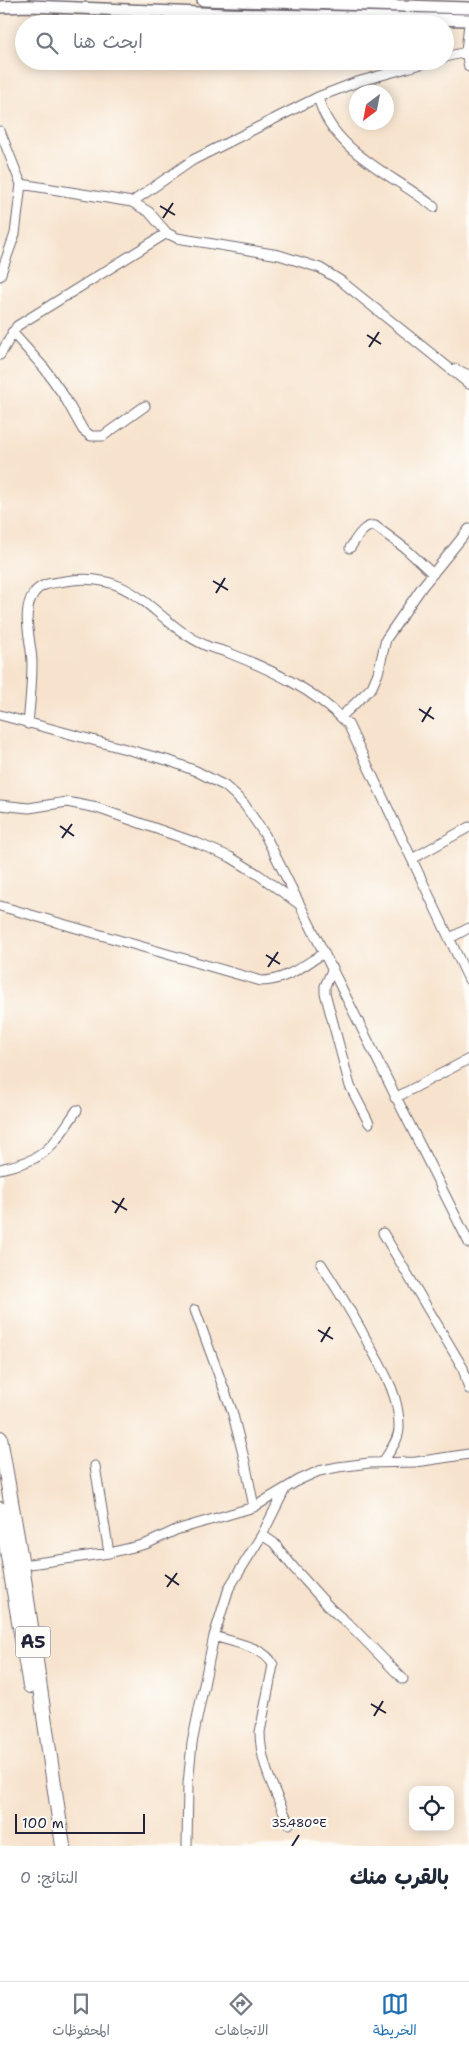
<!DOCTYPE html>
<html lang="ar">
<head>
<meta charset="utf-8">
<style>
  body { margin:0; font-family:"Shantell Sans","Playpen Sans Arabic",sans-serif; background:#f2f2f3; color:#1f2937; direction:rtl }
  .controls { position:absolute; right:15px; bottom:15px; display:grid; overflow:hidden; border-radius:10px; box-shadow:0 2px 12px #0003 }
  .controls button { width:45px; height:45px; display:grid; place-items:center; padding:0; border:0; border-bottom:1px solid #e0e1e3; background:#fff; color:#1f2937; font:25px sans-serif }
  .compass { position:absolute; left:349px; top:85px; width:45px; height:45px; border-radius:50%; background:#fff; box-shadow:0 2px 12px #0003; rotate:212deg }
  .scale { position:absolute; left:15px; bottom:12px; width:130px; box-sizing:border-box; padding-left:5px; border:2px solid #22223b; border-top:0; font-size:14px; line-height:18px; white-space:nowrap; color:#22223b; -webkit-text-stroke:4px #fdfcf7; paint-order:stroke }
  .list { margin:0; padding:0; list-style:none }
  h2 { display:flex; justify-content:space-between; align-items:center; height:65px; margin:0; padding:0 20px; font-size:21px }
  h2 small { font-size:16px; font-weight:400; color:#747a83 }
  .icon { flex:none; width:28px; height:28px; fill:none; stroke:currentColor; stroke-width:2; stroke-linecap:round; stroke-linejoin:round }
  .map { position:relative; flex:none; width:469px; height:1846px; overflow:hidden; direction:ltr }
  .search { position:absolute; background:#fff; box-shadow:0 2px 12px #0003; left:15px; right:15px; top:15px; height:55px; display:flex; align-items:center; gap:12px; box-sizing:border-box; padding:0 18px; border-radius:28px; color:#747a83; font-size:19px }
  .sheet { height:135px; background:#fff }
  nav { display:flex; justify-content:space-around; align-items:center; box-sizing:border-box; height:70px; border-top:1px solid #e0e1e3; background:#fff; font-size:14px; color:#747a83 }
  nav a { display:grid; justify-items:center; gap:2px }
  nav .on { color:#1f6fb2 }
  .map>svg:first-child { display:block }
</style>
</head>
<body>
<div class="map">
<svg width="469" height="1846" viewBox="0 0 469 1846">
  <rect width="100%" height="100%" fill="#fdfcf7"/>
  <filter id="ink" filterUnits="userSpaceOnUse"><feTurbulence type="fractalNoise" baseFrequency=".02" numOctaves="2"/><feDisplacementMap in="SourceGraphic" scale="10" xChannelSelector="R" yChannelSelector="G"/><feConvolveMatrix kernelMatrix="1 2 1 2 8 2 1 2 1" color-interpolation-filters="sRGB"/></filter>
  <filter id="wash" filterUnits="userSpaceOnUse"><feTurbulence type="fractalNoise" baseFrequency=".0096" numOctaves="4" result="noise"/><feDisplacementMap in="SourceGraphic" scale="20" xChannelSelector="R" yChannelSelector="G"/><feGaussianBlur stdDeviation="1.12" result="paint"/><feColorMatrix in="noise" values="0 0 0 0 0 0 0 0 0 0 0 0 0 0 0 0 0 1.4 0 .05"/><feComposite in="paint" operator="in"/></filter>
  <g filter="url(#wash)">
    <rect width="100%" height="100%" fill="#f7e3cd"/>
  </g>
  <g filter="url(#ink)">
    <g fill="none" stroke-linecap="round" stroke-linejoin="round">
      <defs>
        <path id="minor" d="M 469,23 L 466,52 L 469,67
          M 445,57 L 466,52
          M 318,97 C 332,152 393,174 434,207
          M 0,131 L 21,184 L 15,234 L 0,276
          M 21,184 L 132,202 L 149,212 L 167,233 L 177,238 L 279,255 L 320,268 L 341,281 L 469,384
          M 132,202 L 193,160 L 318,97 L 357,82 L 432,61
          M 12,332 L 45,369 L 64,396 L 83,430 L 91,436 L 103,436 L 145,406
          M 0,355 L 17,326 L 167,233
          M 455,369 L 469,375
          M 350,548 C 356,539 364,524 375,526 L 406,549 L 433,574
          M 0,715 L 170,761 L 196,771 L 225,786 L 235,795 L 244,804 L 265,835 L 469,1243
          M 341,717 L 372,687 L 378,673 L 386,639 L 422,587 L 469,529
          M 28,724 C 30,704 32,683 32,663 C 32,642 20,612 34,593 C 41,583 54,583 65,581 C 137,569 152,622 207,646 C 214,649 222,650 229,653 C 272,670 315,690 348,724 L 469,980
          M 0,805 L 29,808 L 67,802 L 97,808 L 197,843 L 230,857 L 256,873 L 299,904
          M 412,859 L 469,827
          M 0,906 L 261,981 C 285,981 304,965 324,953
          M 450,938 L 469,928
          M 333,968 L 325,986 L 325,993 L 350,1086 L 369,1123
          M 395,1098 L 469,1059
          M 0,1169 C 11,1166 24,1164 35,1158 C 53,1149 65,1127 77,1110
          M 383,1233 L 463,1368 L 469,1389
          M 321,1264 C 338,1290 354,1316 368,1343 C 383,1370 400,1396 399,1428 C 399,1440 389,1452 383,1462
          M 195,1310 L 232,1411 L 245,1462 L 254,1507
          M 95,1466 L 109,1553
          M 262,1535 L 274,1543 L 293,1567 L 331,1609 L 353,1628 L 403,1679
          M 22,1565 L 109,1553 L 146,1544 L 176,1530 L 254,1507 L 299,1480 L 319,1471 L 338,1467 L 369,1463 L 416,1462 L 469,1454
          M 214,1636 C 231,1642 266,1647 273,1665 L 260,1732 C 260,1765 277,1795 289,1824
          M 187,1846 L 188,1784 L 192,1743 L 214,1636 L 229,1588 L 262,1535 L 285,1489"/>
        <path id="major" d="M 203,0 L 469,8
          M 0,7 L 29,6 L 224,14 L 469,20"/>
        <path id="highway" d="M 0,1438 L 22,1565 L 63,1846
          M 0,1509 L 30,1686"/>
      </defs>
      <use href="#minor" stroke="#6d666e" stroke-width="11"/>
      <use href="#major" stroke="#6d666e" stroke-width="14"/>
      <use href="#highway" stroke="#6d666e" stroke-width="16"/>
      <use href="#minor" stroke="#fff" stroke-width="9"/>
      <use href="#major" stroke="#fff" stroke-width="11"/>
      <use href="#highway" stroke="#fff" stroke-width="14"/>
    </g>
  </g>
  <path fill="none" stroke="#22223b" stroke-width="2" d="M 160,206 L 175,215M 163,218 L 173,203M 367,335 L 381,344M 369,347 L 379,332M 213,581 L 228,590M 216,593 L 225,578M 419,709 L 434,719M 422,722 L 431,707M 60,826 L 74,836M 62,838 L 72,824M 266,955 L 280,964M 268,967 L 278,952M 112,1201 L 127,1210M 115,1213 L 124,1198M 318,1330 L 333,1339M 321,1342 L 330,1327M 165,1575 L 179,1585M 167,1587 L 177,1573M 371,1704 L 386,1713M 374,1716 L 383,1701M 292,1846 L 299,1835"/>
  <g text-anchor="middle" stroke-width="4.5" stroke-linejoin="round" paint-order="stroke">
    <rect fill="#fdfcf7" stroke="#646373" stroke-width="1" x="15.5" y="1626.5" width="35" height="31" rx="4"/>
    <g font-size="18" font-weight="bold" fill="#22223b">
      <text x="33" y="1648">A5</text>
    </g>
  </g>
  <g font-size="12" text-anchor="middle" fill="#22223b" stroke="#fdfcf7" stroke-width="4.5" stroke-linejoin="round" paint-order="stroke">
    <text x="299" y="1827">35.480°E</text>
  </g>
</svg>
<div class="controls">
<button><svg class="icon" aria-label="locate" viewBox="0 0 24 24"><circle cx="12" cy="12" r="6"/><path d="M12 2v4M12 18v4M2 12h4M18 12h4"/></svg></button>
</div>
<svg class="compass" viewBox="-18 -18 36 36"><path d="M0-13l5 13h-10z" fill="#e53935"/><path d="M0 13l5-13h-10z" fill="#747a83"/></svg>
<div class="scale">100 m</div>
<div class="search"><svg class="icon" aria-label="search" viewBox="0 0 24 24"><circle cx="10" cy="10" r="6"/><path d="M15 15l6 6"/></svg>ابحث هنا</div>
</div>
<section class="sheet">
<h2>بالقرب منك<small>النتائج: 0</small></h2>
<ul class="list">
</ul>
</section>
<nav>
<a class="on"><svg class="icon" aria-label="map" viewBox="0 0 24 24"><path d="M3 6l6-2 6 2 6-2v14l-6 2-6-2-6 2zM9 4v14M15 6v14"/></svg>الخريطة</a>
<a><svg class="icon" aria-label="directions" viewBox="0 0 24 24"><path d="M12 3l9 9-9 9-9-9zM9 14v-3h6M13 9l2 2-2 2"/></svg>الاتجاهات</a>
<a><svg class="icon" aria-label="saved" viewBox="0 0 24 24"><path d="M7 4h10v16l-5-4-5 4z"/></svg>المحفوظات</a>
</nav>
</body>
</html>
